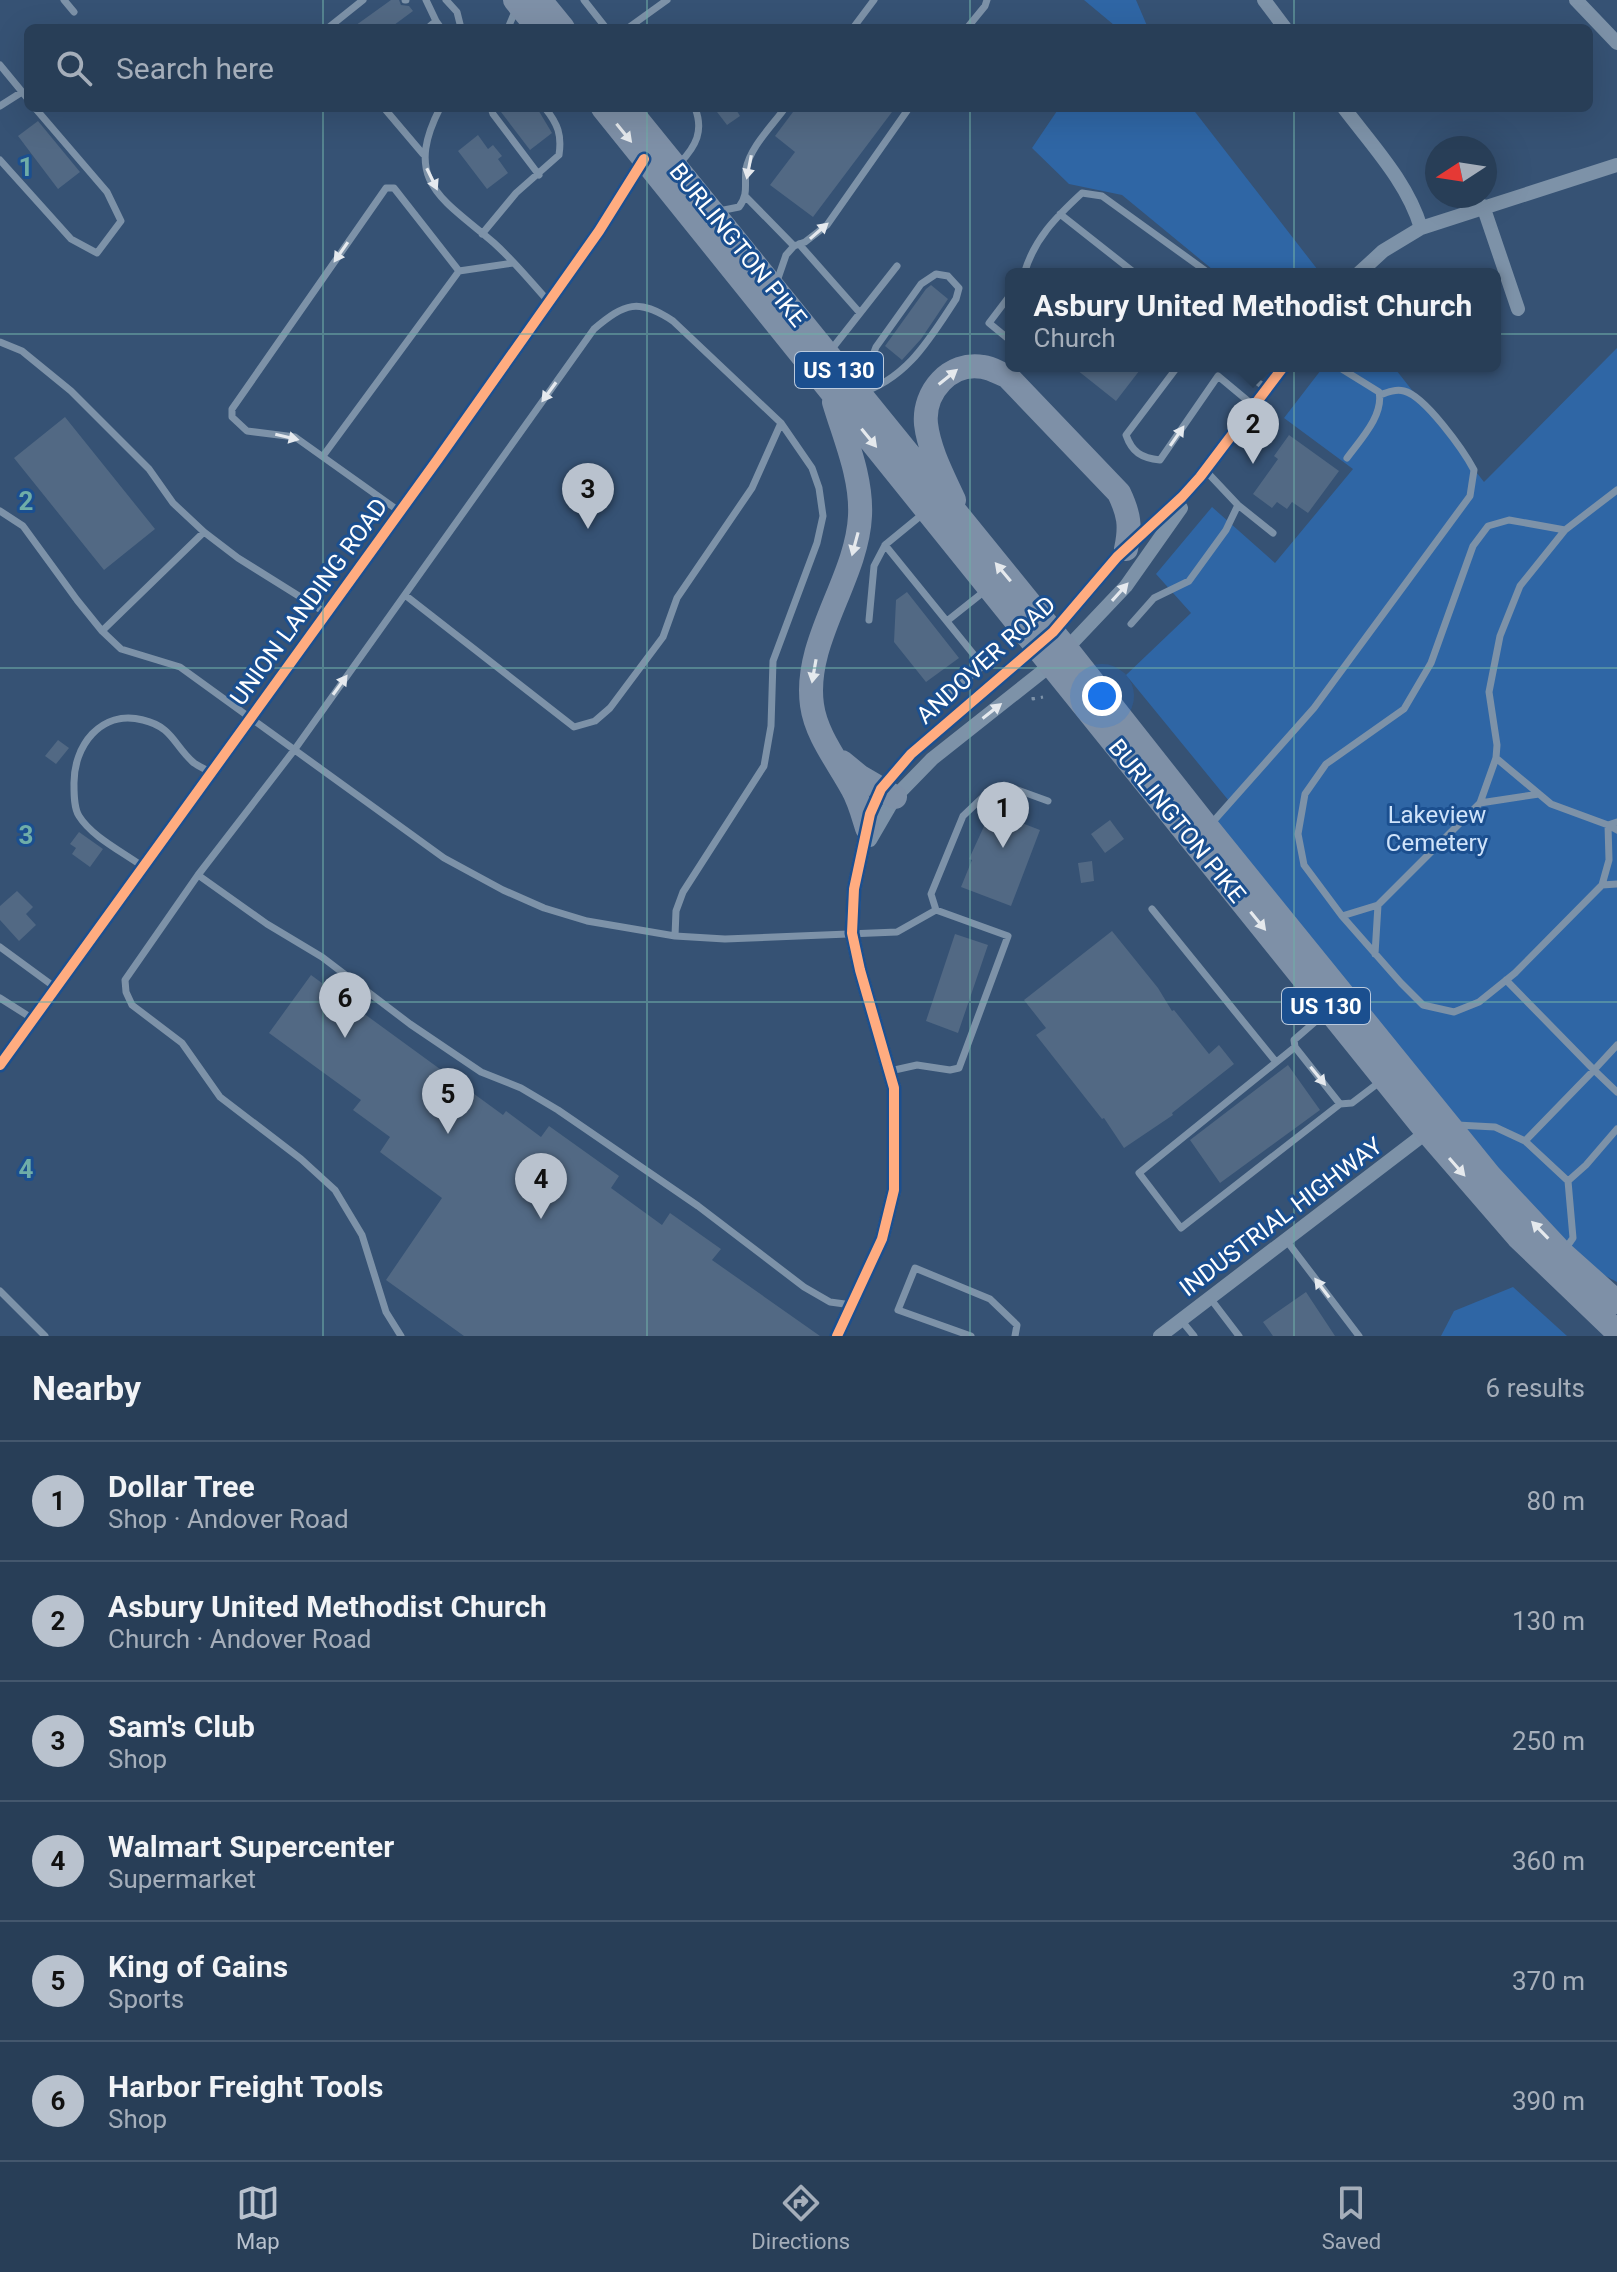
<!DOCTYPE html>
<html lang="en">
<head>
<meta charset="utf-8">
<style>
  body { margin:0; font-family:Roboto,sans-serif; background:#30455d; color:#f1f3f6 }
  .compass { position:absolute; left:1425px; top:136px; width:72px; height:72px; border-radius:50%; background:#283e57; box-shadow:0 8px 32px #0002; rotate:258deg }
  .you { position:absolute; left:1102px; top:696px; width:28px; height:28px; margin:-20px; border:6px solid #fff; border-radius:50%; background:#1a73e8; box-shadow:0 0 0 12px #1a73e833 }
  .badge { display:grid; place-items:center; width:52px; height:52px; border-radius:50%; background:#b9c2ce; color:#111; font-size:26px; font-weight:700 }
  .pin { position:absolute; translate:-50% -66px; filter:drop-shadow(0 2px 4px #0008) }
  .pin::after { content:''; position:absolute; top:42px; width:28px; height:24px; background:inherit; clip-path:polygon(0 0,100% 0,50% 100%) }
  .popup { position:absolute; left:1005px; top:268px; width:496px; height:104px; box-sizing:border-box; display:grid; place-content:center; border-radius:12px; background:#283e57; filter:drop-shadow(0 2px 6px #0005); font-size:26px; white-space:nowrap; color:#a5aeba }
  .popup b { font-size:30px; color:#f1f3f6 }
  .popup::after { content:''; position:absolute; left:50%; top:100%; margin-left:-16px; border:16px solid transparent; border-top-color:#283e57 }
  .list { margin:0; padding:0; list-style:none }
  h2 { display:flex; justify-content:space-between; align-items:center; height:104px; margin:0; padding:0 32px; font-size:34px }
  h2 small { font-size:26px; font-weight:400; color:#a5aeba }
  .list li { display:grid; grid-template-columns:52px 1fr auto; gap:24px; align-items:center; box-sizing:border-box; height:120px; padding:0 32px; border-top:2px solid #44576d }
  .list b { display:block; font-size:30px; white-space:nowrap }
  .list p { margin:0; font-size:26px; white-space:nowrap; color:#a5aeba }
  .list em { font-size:26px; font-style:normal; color:#a5aeba }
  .icon { flex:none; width:44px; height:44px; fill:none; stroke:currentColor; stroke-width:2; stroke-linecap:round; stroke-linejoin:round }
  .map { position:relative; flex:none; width:1617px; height:1336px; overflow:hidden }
  .search { position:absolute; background:#283e57; box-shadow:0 8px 32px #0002; left:24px; right:24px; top:24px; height:88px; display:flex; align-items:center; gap:20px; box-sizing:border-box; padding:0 28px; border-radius:12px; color:#a5aeba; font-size:30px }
  .sheet { height:824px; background:#283e57 }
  nav { display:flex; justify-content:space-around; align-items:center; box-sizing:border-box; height:112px; border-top:2px solid #44576d; background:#283e57; font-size:22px; color:#a5aeba }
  nav a { display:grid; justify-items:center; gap:4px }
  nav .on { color:#b9c2ce }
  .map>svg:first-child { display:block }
</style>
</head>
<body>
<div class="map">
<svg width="1617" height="1336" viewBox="0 0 1617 1336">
  <rect width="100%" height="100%" fill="#365274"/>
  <path fill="#2f66a5" d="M 1084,0 L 1136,0 L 1148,28 L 1112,28 L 1114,25 Z
    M 1059,108 L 1192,108 L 1321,274 L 1218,274 L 1122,195 L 1069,184 L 1032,148 Z
    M 1617,348 L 1617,1282 L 1562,1253 L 1208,828 L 1229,801 L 1126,675 L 1191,613 L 1156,574 L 1212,507 L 1275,563 L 1353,469 L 1284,418 L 1324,366 L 1393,366 L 1484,482 Z
    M 1513,1287 L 1567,1336 L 1441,1336 L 1454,1311 Z"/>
  <path fill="#526984" d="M 391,0 L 399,0 L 401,5 L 409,6 L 413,11 L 390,28 L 352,28 Z
    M 498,108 L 537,108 L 552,133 L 530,150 Z
    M 714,108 L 735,108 L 740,116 L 727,125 Z
    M 796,108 L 895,108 L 813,217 L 770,185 L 795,152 L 775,136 Z
    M 38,121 L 80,172 L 58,189 L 18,136 Z
    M 478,135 L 488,149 L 493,145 L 502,156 L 498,159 L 508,173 L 487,189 L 458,151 Z
    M 931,285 L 948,299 L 921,339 L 902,360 L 885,346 L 926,289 Z
    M 1072,366 L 1143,366 L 1116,401 Z
    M 65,417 L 155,529 L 104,570 L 14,458 Z
    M 1289,435 L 1339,471 L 1308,513 L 1292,502 L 1287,509 L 1277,502 L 1272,508 L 1253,494 L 1278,459 L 1274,456 Z
    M 907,592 L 959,658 L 926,682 L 894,642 L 896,600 Z
    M 58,740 L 69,748 L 56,764 L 45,756 Z
    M 991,811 L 1040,830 L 1011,906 L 961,887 L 972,860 L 969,859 Z
    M 1110,820 L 1124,839 L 1105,853 L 1091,834 Z
    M 79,832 L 103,849 L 90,867 L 72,854 L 76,848 L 70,844 Z
    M 1092,861 L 1094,881 L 1081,883 L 1078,863 Z
    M 17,891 L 33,907 L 26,914 L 36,925 L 19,941 L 0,920 L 0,906 Z
    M 1112,931 L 1158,988 L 1172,1011 L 1174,1010 L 1209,1054 L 1219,1045 L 1234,1064 L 1172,1113 L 1173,1115 L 1124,1148 L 1104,1118 L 1102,1119 L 1036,1035 L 1046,1028 L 1024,1000 Z
    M 955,934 L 988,945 L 958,1033 L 926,1021 Z
    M 311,975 L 503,1115 L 506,1111 L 541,1137 L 549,1126 L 619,1176 L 611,1188 L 662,1225 L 670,1213 L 721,1249 L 712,1260 L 820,1336 L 464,1336 L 386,1280 L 442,1198 L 380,1152 L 390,1137 L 353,1110 L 361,1100 L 269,1033 Z
    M 1288,1065 L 1320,1110 L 1220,1183 L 1190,1140 Z
    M 1306,1292 L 1335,1336 L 1273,1336 L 1263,1322 Z"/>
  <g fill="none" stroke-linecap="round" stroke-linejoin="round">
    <path stroke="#7d92a8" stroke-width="3" stroke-dasharray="4 6" stroke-linecap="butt" d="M 1033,697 L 1033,699 L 1043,697"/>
    <path stroke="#7d92a8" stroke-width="7" d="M 64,0 L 74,12
      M 405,0 L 406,0
      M 426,0 L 436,21
      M 446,0 L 457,12 L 461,28
      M 584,0 L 606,28
      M 328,28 L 363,0
      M 428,28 L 436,21 L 441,28
      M 508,28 L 516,9
      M 628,28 L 667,0
      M 853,28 L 874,0
      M 967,28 L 985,6 L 987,0
      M 0,65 L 28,99
      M 0,106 L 22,92
      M 384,108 L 423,154
      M 440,108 C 402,182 443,199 494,243 C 514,261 531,282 549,302
      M 491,108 L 493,114 L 539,175
      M 0,160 L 71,239 L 97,253 L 121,221 L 107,192 L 35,108
      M 680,163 C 696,146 704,131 695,108
      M 746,197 L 794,246
      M 719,211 L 739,207 C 749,194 744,184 746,169 C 750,147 772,126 785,108
      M 1060,214 L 1136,274
      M 482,234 L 516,193 L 559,155 C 562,135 558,124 545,108
      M 799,244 L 860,313
      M 936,274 L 948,276 L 959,288 L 956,299 C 929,340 907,379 858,394 L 876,347 L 921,284 Z
      M 1024,274 C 1034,239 1056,217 1082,193 L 1102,196 L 1210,274
      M 776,284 L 786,255 L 794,246 L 805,242 L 827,225 L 909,108
      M 1011,294 L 989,323 L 1011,341
      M 0,342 L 22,351 L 71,391 L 149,469 L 173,503 L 204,532 L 238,558 L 326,613
      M 831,350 L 897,266
      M 1178,366 L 1126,435 C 1132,452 1141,458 1160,460 L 1218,376 L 1254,406
      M 1236,366 L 1267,389
      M 1337,366 L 1379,392 C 1384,415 1361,439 1347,458
      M 323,456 L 459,271
      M 1205,470 L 1238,505 L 1273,533
      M 0,511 L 23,526 L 77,600 L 102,631 L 121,649 L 180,667 L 444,858 L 503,890 L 544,908 L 587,921 L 675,936 L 725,939 L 897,932 L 936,910
      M 399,511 L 295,437 L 247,431 L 232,417 L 232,409 L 386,188 L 394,188 L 459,271 L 513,263
      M 1565,530 L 1509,520 L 1488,526 L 1473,546 L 1431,663 L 1404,709 L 1326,764 L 1305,794 L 1298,834 L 1304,865 L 1342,916 L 1378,905 L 1480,803 L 1496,758 L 1497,745 L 1489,692 L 1500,636 L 1520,586 L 1565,530 L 1617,490
      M 885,545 L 924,513
      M 405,595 L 574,727 L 595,721 L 610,708 L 663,637 L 677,598 L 752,488 L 781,423
      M 869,620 L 874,566 L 885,545 L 983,666 L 936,704
      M 947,621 L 986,590
      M 1131,624 L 1154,598 L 1189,581 L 1226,530 L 1238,505
      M 102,631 L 204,532
      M 1496,758 L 1551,804 L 1608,825 L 1617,822
      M 1480,803 L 1539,794
      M 1211,824 L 1314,708 L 1470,496 L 1474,470 C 1464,451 1425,396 1404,391 C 1396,389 1388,392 1380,395
      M 142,866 C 123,852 92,837 79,816 C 74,808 74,795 74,785 C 73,746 101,709 143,720 C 173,727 174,746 194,763 C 198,766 205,769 210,772
      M 198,875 L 267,924 L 322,957 L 410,1024 L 481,1072 L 521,1088 L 558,1110 L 698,1206 L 804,1287 L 830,1302 L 852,1305
      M 1602,885 L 1617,884
      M 1152,909 L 1276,1062
      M 1342,916 L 1401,983 L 1423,1005 L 1454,1012 L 1479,1002 L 1515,973 L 1602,885 L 1609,860 L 1608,825 L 1617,830
      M 0,947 L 56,988
      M 1375,954 L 1378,905
      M 1506,980 L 1594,1070 L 1617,1045
      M 0,998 L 33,1019
      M 1324,1014 L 1294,1040 L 1295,1047 L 1139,1173 L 1181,1228 L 1340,1104 L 1352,1103 L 1381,1081
      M 1295,1047 L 1340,1104
      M 890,1071 L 917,1065 L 950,1070 L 959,1068 L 1008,936 L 936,910 L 931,894 L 963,816 L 984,796 L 1004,785 L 1048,801
      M 1457,1125 L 1495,1127 L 1525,1141 L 1568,1181 L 1573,1238 L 1566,1248
      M 1525,1141 L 1594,1070 L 1617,1092
      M 1568,1181 L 1586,1165 L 1617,1129
      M 1286,1240 L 1359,1336
      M 0,1291 L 45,1336
      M 1210,1298 L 1239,1336
      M 1181,1320 L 1194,1336
      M 401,1336 L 386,1312 L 362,1235 L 335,1190 L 301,1159 L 220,1097 L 182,1043 L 132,1005 L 126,992 L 125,980 L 198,875 L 295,749 L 594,329 C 625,303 638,298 673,321 L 781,423 L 812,468 L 819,488 L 823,516 L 817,543 L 773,661 L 771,726 L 764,766 L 683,892 L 676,911 L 675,936
      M 971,1336 L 898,1310 L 915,1268 L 990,1299 L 1017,1325 L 1015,1336"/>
    <path stroke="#7d92a8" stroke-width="14" d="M 1264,0 L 1285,28
      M 1576,0 L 1617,43
      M 1344,108 C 1372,145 1408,183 1421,228
      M 1483,206 L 1518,309
      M 1358,274 L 1383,251 L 1421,228 L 1617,165
      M 870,840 L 895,797 L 932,759 L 1052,664 L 1126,586 L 1181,508
      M 0,1065 L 438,459 L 599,231 L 644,159
      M 837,1336 L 882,1239 L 894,1190 L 894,1088 L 860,970 L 852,933 L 854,889 L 870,814 L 881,789 L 911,754 L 1053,632 L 1117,557 L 1182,497 L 1200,477 L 1284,366
      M 1160,1336 L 1427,1132"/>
    <path stroke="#7e90a7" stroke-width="24" d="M 515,0 L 538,28
      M 540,0 L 563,28
      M 603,108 L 1427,1132 L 1518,1237 L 1617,1332
      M 628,108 L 1066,648 L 1208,828 L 1490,1176 L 1562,1253 L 1617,1302
      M 834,402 C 845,439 862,477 860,516 C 857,579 803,641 812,705 C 816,735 838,762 852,788 C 859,800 863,815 867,828
      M 954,500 C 943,476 929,450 926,424 C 923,392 950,361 983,367 C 991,368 999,373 1007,376 L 1119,493 C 1129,514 1131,526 1126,549
      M 842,762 L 859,776 L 895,797"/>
    <defs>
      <path id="cycleway" d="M 0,1065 L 438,459 L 599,231 L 644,159
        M 837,1336 L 882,1239 L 894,1190 L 894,1088 L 860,970 L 852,933 L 854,889 L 870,814 L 881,789 L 911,754 L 1053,632 L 1117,557 L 1182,497 L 1200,477 L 1284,366"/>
    </defs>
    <use href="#cycleway" stroke="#1b4f8f" stroke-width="15"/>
    <use href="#cycleway" stroke="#ffac80" stroke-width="10"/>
  </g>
  <defs><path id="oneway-solid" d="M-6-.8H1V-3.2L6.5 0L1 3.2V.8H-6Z" transform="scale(2)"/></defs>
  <g fill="#e5e9ed">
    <use href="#oneway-solid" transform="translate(624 133) rotate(51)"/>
    <use href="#oneway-solid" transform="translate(948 377) rotate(-39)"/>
    <use href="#oneway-solid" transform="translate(869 438) rotate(51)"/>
    <use href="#oneway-solid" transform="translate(855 544) rotate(105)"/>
    <use href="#oneway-solid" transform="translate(1003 572) rotate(-130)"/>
    <use href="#oneway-solid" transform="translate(814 671) rotate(100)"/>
    <use href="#oneway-solid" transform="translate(1258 921) rotate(51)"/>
    <use href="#oneway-solid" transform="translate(1457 1167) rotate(49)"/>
    <use href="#oneway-solid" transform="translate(1540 1230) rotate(-134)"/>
  </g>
  <g fill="#e5e9ee">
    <use href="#oneway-solid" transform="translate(749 167) rotate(101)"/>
    <use href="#oneway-solid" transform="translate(432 179) rotate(64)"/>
    <use href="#oneway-solid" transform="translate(819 231) rotate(-41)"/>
    <use href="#oneway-solid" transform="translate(341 252) rotate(125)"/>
    <use href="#oneway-solid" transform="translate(549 392) rotate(126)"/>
    <use href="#oneway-solid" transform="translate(1177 436) rotate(-55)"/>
    <use href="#oneway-solid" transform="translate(287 437) rotate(13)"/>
    <use href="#oneway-solid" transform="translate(1120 592) rotate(-48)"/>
    <use href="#oneway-solid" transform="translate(340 685) rotate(-54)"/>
    <use href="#oneway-solid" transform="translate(992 711) rotate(-38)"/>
    <use href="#oneway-solid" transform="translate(1318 1076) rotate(51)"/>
    <use href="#oneway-solid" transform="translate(1322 1288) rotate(-127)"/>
  </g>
  <path fill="none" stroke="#6fada8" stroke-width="2" stroke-opacity="0.55" d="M 323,0 L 323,28M 647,0 L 647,28M 970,0 L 970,28M 1294,0 L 1294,28M 323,108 L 323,1336M 647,108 L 647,1336M 970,108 L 970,1336M 1294,108 L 1294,1336M 0,334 L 1617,334M 0,668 L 1617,668M 0,1002 L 1617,1002"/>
  <g text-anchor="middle" stroke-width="6" stroke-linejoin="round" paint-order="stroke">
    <g fill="#1b4f8f" stroke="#bbcadd" stroke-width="2">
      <rect x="795" y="352" width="88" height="36" rx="6"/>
      <rect x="1282" y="988" width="88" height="36" rx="6"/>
    </g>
    <g font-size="22" font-weight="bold" fill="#fff">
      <text x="839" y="378">US 130</text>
      <text x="1326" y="1014">US 130</text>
    </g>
    <g font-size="24" fill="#fff" stroke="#1b4f8f">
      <text transform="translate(738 245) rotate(51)" y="8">BURLINGTON PIKE</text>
      <text transform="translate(309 602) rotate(-54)" y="8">UNION LANDING ROAD</text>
      <text transform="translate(986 660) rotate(-42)" y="8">ANDOVER ROAD</text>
      <text transform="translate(1177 821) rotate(51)" y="8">BURLINGTON PIKE</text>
      <text transform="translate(1281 1217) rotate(-37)" y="8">INDUSTRIAL HIGHWAY</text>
    </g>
    <g font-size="24" fill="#cfe3fa" stroke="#1b4f8f">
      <text x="1437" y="823">Lakeview<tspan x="1437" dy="28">Cemetery</tspan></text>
    </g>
  </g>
  <g font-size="26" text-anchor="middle" font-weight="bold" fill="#6fada8" stroke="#1b4f8f" stroke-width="6" stroke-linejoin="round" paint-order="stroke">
    <text x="26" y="176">1</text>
    <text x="26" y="510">2</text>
    <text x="26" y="844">3</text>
    <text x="26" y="1178">4</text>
  </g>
</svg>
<svg class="compass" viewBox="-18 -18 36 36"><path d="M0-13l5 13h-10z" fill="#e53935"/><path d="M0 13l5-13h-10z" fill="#a5aeba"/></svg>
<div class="you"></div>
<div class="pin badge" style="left:1003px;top:848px">1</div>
<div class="pin badge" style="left:1253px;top:464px">2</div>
<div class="popup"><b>Asbury United Methodist Church</b>Church</div>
<div class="pin badge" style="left:588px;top:529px">3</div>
<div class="pin badge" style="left:541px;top:1219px">4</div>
<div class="pin badge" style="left:448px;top:1134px">5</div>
<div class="pin badge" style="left:345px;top:1038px">6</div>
<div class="search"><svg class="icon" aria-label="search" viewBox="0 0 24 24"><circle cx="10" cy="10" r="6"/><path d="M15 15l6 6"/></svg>Search here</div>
</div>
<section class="sheet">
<h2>Nearby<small>6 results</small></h2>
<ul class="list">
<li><span class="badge">1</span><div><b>Dollar Tree</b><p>Shop · Andover Road</p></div><em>80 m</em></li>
<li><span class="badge">2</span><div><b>Asbury United Methodist Church</b><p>Church · Andover Road</p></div><em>130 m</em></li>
<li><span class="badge">3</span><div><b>Sam's Club</b><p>Shop</p></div><em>250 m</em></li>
<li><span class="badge">4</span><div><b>Walmart Supercenter</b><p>Supermarket</p></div><em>360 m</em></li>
<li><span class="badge">5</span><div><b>King of Gains</b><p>Sports</p></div><em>370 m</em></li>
<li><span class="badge">6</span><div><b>Harbor Freight Tools</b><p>Shop</p></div><em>390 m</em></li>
</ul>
</section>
<nav>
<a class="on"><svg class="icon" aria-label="map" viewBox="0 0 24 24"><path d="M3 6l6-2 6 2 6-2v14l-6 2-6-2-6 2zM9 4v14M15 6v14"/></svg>Map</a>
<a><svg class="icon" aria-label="directions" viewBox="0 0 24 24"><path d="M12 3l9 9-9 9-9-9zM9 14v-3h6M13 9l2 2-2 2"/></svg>Directions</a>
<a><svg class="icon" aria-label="saved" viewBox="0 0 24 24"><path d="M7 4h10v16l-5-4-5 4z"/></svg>Saved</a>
</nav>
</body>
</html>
